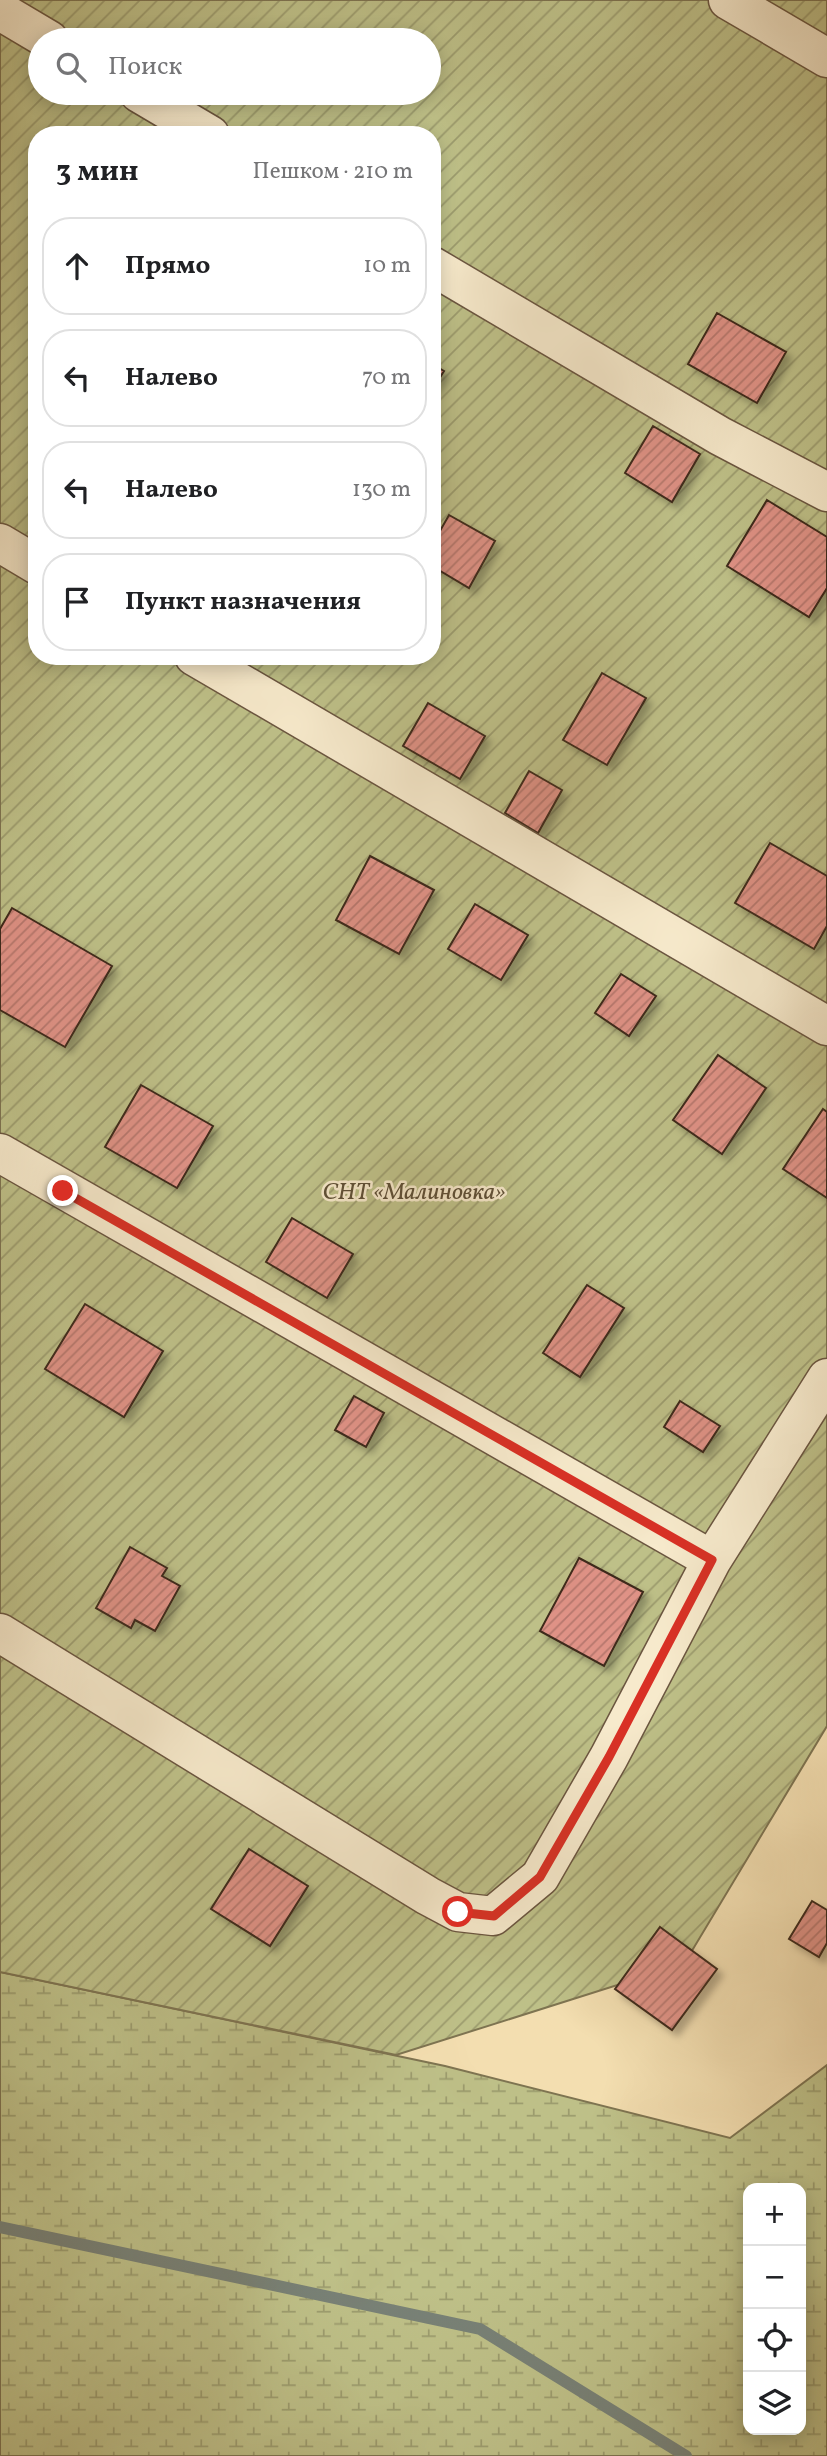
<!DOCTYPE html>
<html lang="ru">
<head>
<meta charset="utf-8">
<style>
  body { margin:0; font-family:Vollkorn,serif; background:#f2f2f2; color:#202124 }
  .controls { position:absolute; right:21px; bottom:21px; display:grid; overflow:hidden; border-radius:14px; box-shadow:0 4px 18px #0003 }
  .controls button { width:63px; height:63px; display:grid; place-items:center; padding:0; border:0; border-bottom:2px solid #e0e0e0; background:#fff; color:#202124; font:35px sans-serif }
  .stop { position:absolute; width:21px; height:21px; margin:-16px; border:5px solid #d93025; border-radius:50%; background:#fff }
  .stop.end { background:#d93025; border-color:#fff; box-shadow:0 2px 7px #0008 }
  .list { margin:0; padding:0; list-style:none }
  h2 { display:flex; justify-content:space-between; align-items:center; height:91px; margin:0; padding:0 28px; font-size:30px }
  h2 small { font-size:23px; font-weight:400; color:#757577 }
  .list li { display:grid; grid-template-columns:46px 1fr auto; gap:21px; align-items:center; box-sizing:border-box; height:98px; margin:0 14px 14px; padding:0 14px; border:2px solid #e0e0e0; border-radius:28px }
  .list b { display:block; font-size:26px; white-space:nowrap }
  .list em { font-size:23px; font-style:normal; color:#757577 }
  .icon { flex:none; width:38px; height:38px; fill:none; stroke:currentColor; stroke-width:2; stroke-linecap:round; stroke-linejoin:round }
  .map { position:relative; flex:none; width:827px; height:2456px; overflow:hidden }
  .search { position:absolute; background:#fff; box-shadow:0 4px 18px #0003; left:28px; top:28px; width:413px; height:77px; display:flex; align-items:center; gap:18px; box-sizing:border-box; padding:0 24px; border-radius:38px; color:#757577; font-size:26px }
  .panel { position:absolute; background:#fff; box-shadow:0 4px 18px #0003; left:28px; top:126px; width:413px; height:539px; border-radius:28px }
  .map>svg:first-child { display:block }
</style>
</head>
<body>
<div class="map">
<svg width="827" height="2456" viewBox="0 0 827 2456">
  <defs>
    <pattern id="wetland-marsh" width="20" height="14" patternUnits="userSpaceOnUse" patternTransform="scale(1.75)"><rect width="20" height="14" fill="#bec088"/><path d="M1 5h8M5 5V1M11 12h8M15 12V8" fill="none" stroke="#9c9c6e"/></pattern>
    <pattern id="garden-furrows" width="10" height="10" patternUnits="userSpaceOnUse" patternTransform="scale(1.75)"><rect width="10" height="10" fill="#bec088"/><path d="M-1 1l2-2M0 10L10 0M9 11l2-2" fill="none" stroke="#9c9c6e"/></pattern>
    <pattern id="building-hatch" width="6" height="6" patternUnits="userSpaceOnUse" patternTransform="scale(1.75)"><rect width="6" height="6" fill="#df9286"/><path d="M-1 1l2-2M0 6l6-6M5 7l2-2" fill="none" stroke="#b6776d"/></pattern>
    <filter id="shadow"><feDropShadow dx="6" dy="6" stdDeviation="3.5" flood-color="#0004"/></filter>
  </defs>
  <rect width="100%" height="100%" fill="#f3deb0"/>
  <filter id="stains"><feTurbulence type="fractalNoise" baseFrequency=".00286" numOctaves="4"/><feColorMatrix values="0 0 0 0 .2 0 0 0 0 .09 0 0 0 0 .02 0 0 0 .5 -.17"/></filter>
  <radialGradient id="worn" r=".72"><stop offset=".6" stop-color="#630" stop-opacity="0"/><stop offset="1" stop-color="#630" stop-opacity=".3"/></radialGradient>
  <path fill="url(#wetland-marsh)" stroke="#7e7451" stroke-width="2" fill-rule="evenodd" d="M 0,1972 L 445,2066 L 730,2138 L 827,2065 L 827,2456 L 0,2456 ZM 748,2188 L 801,2188 L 801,2430 L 748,2430 Z"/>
  <path fill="url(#garden-furrows)" stroke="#7e7451" stroke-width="2" fill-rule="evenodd" d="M 0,0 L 827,0 L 827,1726 L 684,1964 L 396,2055 L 0,1972 ZM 40,40 L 429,40 L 429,93 L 40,93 ZM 37,135 L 432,135 L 432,656 L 37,656 Z"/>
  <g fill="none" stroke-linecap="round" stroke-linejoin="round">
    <path stroke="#788176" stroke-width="12" d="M 0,2227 L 480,2329 L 686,2456"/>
  </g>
  <path fill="url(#building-hatch)" stroke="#3e291a" stroke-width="2" filter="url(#shadow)" d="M 717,313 L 786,352 L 757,403 L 688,364 Z
    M 432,364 L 444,371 L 432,390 Z
    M 653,426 L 700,454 L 672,502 L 625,473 Z
    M 767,500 L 827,537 L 827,588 L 809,617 L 727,566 Z
    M 449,515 L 495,541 L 469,588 L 432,566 L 432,545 Z
    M 602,673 L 646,698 L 607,765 L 563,740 Z
    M 428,703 L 485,736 L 460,779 L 403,746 Z
    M 529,771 L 562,790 L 538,833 L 505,813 Z
    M 770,843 L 827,876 L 827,926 L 814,949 L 735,903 Z
    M 370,856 L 434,890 L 399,954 L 336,920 Z
    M 475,904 L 528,935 L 501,980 L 448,949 Z
    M 12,908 L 112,966 L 65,1047 L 0,1010 L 0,929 Z
    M 621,974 L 656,996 L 629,1036 L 595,1013 Z
    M 718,1055 L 766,1088 L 722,1154 L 673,1120 Z
    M 141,1085 L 213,1126 L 177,1188 L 105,1147 Z
    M 823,1109 L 827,1112 L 827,1198 L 783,1169 Z
    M 292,1218 L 353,1254 L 327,1298 L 266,1262 Z
    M 587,1285 L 624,1308 L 580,1377 L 543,1353 Z
    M 85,1304 L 163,1351 L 124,1417 L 45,1369 Z
    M 354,1396 L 384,1413 L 366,1447 L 335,1430 Z
    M 680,1401 L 720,1426 L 703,1452 L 664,1427 Z
    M 130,1547 L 167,1568 L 162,1576 L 180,1586 L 155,1631 L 135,1620 L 131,1628 L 96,1608 Z
    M 579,1558 L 643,1592 L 604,1666 L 540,1631 Z
    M 249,1849 L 308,1886 L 270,1946 L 211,1909 Z
    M 812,1901 L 827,1910 L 827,1943 L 819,1957 L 789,1939 Z
    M 660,1927 L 717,1969 L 672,2030 L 615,1989 Z"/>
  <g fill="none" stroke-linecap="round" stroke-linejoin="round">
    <defs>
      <path id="minor" d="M 728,0 L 827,58
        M 0,11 L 49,40
        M 139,93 L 210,135
        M 432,266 L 720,436 L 827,492
        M 0,543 L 37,565
        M 194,656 L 827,1026
        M 0,1153 L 712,1560
        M 0,1633 L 428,1896 L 458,1912 L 493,1916 L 540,1877 L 609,1757 L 712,1560 L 827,1378"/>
    </defs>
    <use href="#minor" stroke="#6b5640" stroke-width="41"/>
    <use href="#minor" stroke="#f7eacc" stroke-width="38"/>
  </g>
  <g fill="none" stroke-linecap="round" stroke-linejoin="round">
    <path stroke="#d93025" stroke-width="9" d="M 63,1191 L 712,1560 L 609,1757 L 540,1877 L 494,1916 L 458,1912"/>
  </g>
  <g text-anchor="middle" stroke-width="5" stroke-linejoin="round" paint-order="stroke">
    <g font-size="24" font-style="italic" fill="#5e4f36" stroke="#f7eacc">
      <text x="414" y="1199">СНТ «Малиновка»</text>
    </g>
  </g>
  <rect width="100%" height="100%" filter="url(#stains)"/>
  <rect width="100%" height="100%" fill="url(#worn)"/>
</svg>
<div class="controls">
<button>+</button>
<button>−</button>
<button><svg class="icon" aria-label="locate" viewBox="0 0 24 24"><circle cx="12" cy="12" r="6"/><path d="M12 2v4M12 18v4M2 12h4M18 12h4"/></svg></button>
<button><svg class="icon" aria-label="layers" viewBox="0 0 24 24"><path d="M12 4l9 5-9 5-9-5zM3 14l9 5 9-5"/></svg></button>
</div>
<div class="stop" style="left:458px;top:1912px"></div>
<div class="stop end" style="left:63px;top:1191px"></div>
<div class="search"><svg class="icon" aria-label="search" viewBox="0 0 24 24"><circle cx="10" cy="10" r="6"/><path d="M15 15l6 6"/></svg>Поиск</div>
<section class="panel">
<h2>3 мин<small>Пешком · 210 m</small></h2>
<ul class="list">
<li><svg class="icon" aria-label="ahead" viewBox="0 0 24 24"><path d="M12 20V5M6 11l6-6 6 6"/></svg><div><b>Прямо</b></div><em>10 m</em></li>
<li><svg class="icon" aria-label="left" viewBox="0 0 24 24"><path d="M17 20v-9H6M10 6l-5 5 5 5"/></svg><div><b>Налево</b></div><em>70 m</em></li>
<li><svg class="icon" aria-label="left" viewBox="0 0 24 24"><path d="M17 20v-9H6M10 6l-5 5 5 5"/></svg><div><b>Налево</b></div><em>130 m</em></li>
<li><svg class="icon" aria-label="arrive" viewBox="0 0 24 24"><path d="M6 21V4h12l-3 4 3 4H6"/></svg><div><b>Пункт назначения</b></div></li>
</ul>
</section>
</div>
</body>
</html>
